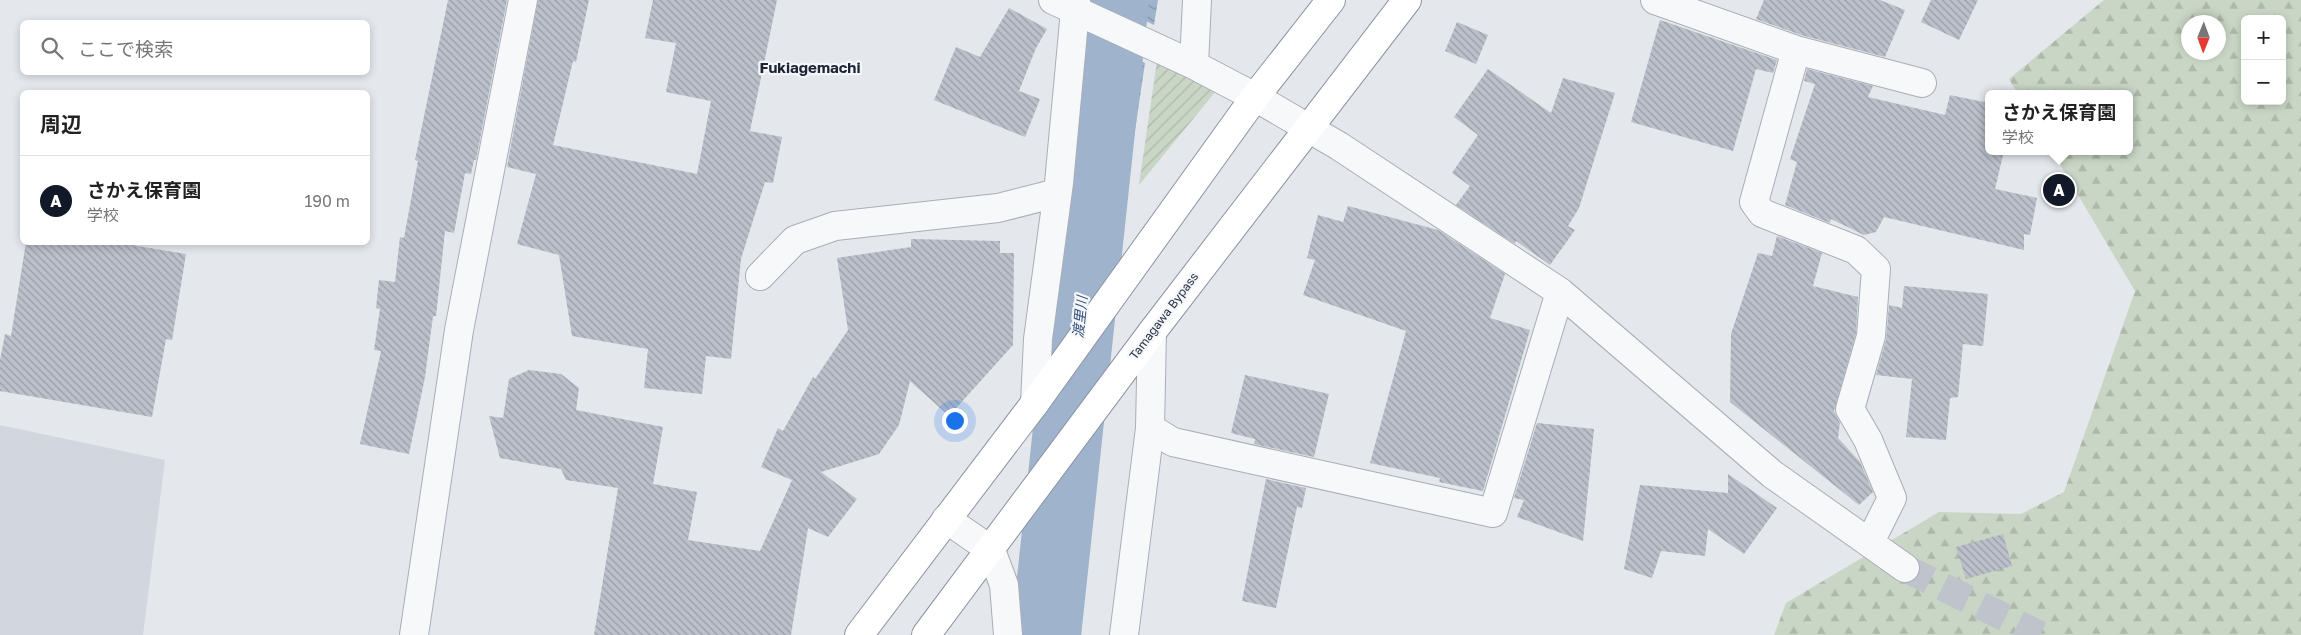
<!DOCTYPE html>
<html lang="ja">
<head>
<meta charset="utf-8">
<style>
  body { margin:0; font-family:"Golos Text","Noto Sans JP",sans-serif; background:#f6f6f6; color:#222 }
  .controls { position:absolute; right:15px; top:15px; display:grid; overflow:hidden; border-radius:8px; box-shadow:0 2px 8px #0003 }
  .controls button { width:45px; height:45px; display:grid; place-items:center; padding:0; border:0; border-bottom:1px solid #e0e0e0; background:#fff; color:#222; font:25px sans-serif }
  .compass { position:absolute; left:2181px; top:15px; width:45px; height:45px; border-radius:50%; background:#fff; box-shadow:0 2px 8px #0003; rotate:181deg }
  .you { position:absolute; left:954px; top:420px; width:18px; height:18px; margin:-12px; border:4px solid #fff; border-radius:50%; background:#1a73e8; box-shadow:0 0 0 8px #1a73e833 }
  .badge { display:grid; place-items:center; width:32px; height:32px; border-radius:50%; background:#111827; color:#fff; font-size:16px; font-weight:700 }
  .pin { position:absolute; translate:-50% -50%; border:2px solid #fff; box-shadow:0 1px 5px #0006 }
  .popup { position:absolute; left:1985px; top:90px; width:148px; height:65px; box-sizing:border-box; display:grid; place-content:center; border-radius:8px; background:#fff; filter:drop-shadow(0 1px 4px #0005); font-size:16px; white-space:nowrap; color:#767676 }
  .popup b { font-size:19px; color:#222 }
  .popup::after { content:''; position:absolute; left:50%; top:100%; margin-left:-10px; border:10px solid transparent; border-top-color:#fff }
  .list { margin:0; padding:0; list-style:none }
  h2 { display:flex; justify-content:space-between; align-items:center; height:65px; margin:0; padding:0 20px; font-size:21px }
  h2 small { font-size:16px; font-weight:400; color:#767676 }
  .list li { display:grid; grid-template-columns:32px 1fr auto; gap:15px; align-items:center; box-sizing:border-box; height:90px; padding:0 20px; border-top:1px solid #e0e0e0 }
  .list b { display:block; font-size:19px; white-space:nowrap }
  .list p { margin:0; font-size:16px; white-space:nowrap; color:#767676 }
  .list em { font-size:16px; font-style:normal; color:#767676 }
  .icon { flex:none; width:28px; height:28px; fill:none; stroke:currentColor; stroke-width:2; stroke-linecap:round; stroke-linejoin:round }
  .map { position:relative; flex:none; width:2301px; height:635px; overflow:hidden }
  .search { position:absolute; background:#fff; box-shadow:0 2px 8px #0003; left:20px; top:20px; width:350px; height:55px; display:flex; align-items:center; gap:12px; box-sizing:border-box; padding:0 18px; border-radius:8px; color:#767676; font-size:19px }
  .panel { position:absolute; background:#fff; box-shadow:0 2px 8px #0003; left:20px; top:90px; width:350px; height:155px; border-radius:8px }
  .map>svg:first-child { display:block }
</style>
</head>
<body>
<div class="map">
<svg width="2301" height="635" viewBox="0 0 2301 635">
  <defs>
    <pattern id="forest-firs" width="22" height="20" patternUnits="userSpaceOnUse" patternTransform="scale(1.25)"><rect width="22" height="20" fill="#c9d6c5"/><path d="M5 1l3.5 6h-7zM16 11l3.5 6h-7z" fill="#adb8ab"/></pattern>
    <pattern id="garden-furrows" width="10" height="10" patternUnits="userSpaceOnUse" patternTransform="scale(1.25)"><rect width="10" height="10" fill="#c9d6c5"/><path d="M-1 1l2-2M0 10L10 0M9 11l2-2" fill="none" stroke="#adb8ab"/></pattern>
    <pattern id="water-waves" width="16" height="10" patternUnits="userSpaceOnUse" patternTransform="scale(1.25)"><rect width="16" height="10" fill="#9fb4cc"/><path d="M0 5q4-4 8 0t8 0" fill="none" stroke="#8293a7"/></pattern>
    <pattern id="building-back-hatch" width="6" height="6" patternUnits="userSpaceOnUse" patternTransform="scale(1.25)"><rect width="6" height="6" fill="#bbc0ca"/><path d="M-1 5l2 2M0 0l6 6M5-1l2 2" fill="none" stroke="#989da6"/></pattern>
  </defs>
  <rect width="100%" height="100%" fill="#e4e7ec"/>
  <path fill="#d2d6de" d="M 0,425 L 165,460 L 143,635 L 0,635 Z"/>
  <path fill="url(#forest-firs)" fill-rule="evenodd" d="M 2104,0 L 2301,0 L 2301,635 L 1774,635 L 1786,603 L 1939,512 L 2021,514 L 2064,492 L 2135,291 L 2052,151 L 2129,151 L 2129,94 L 2018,94 L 2009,79 ZM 2245,19 L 2282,19 L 2282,101 L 2245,101 ZM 2188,22 L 2218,22 L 2218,52 L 2188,52 Z"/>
  <path fill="url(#garden-furrows)" d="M 1157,61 L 1216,91 L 1139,185 Z"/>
  <path fill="url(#water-waves)" d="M 1102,0 L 1158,0 L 1154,25 Z
    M 1094,35 L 1145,63 L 1125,198 L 1075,264 Z"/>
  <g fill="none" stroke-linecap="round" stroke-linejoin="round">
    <path stroke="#9fb4cc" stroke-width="70" d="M 1046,635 L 1114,0"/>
  </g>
  <path fill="url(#building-back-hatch)" d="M 448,0 L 507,0 L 476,160 L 474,160 L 471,174 L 465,173 L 454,233 L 445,231 L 436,316 L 433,316 L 425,377 L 409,454 L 360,444 L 381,351 L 374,350 L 380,309 L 376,308 L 379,280 L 395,282 L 400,237 L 404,238 L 418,161 L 415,160 Z
    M 538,0 L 589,0 L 576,62 L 573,61 L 553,145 L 697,174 L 711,101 L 666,92 L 676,43 L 645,38 L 653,0 L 777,0 L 750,131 L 782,137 L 773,183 L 765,182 L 741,259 L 731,359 L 706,356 L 702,394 L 644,388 L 648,349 L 572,336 L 559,255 L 517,244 L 536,174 L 507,167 Z
    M 1764,0 L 1880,0 L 1905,10 L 1885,57 L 1801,35 L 1756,19 Z
    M 1931,0 L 1978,0 L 1959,40 L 1921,22 Z
    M 1009,8 L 1047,29 L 1036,48 L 1019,91 L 1040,99 L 1025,137 L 934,100 L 956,47 L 980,57 Z
    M 1660,20 L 1777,60 L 1773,73 L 1756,69 L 1733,151 L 1631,122 Z
    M 1457,22 L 1488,35 L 1476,64 L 1445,51 Z
    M 1488,69 L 1551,113 L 1563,78 L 1615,93 L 1579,208 L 1568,226 L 1575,230 L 1550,265 L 1516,241 L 1515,244 L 1456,205 L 1470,186 L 1452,173 L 1478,135 L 1454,117 Z
    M 1807,69 L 1873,86 L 1868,97 L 1945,115 L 1950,95 L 1989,103 L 1989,151 L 2004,151 L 1995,189 L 2037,198 L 2030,235 L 2024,234 L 2024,250 L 1884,217 L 1876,232 L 1864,235 L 1831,219 L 1830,223 L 1785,205 L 1797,162 L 1790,159 L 1815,84 L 1804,81 Z
    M 1348,206 L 1438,230 L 1505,274 L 1490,318 L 1530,330 L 1483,491 L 1439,482 L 1440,478 L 1370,463 L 1406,331 L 1303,295 L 1315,260 L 1307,258 L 1318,215 L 1343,222 Z
    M 1777,236 L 1822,253 L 1813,286 L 1858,297 L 1856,333 L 1834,411 L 1840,423 L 1838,438 L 1860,462 L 1873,492 L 1859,505 L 1730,402 L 1731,334 L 1758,253 L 1772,256 Z
    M 911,239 L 1000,241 L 1000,253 L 1014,253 L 1013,345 L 949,416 L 910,381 L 899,425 L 879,454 L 821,472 L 857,499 L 828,537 L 808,528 L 791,635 L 594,635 L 618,488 L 566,480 L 561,469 L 500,458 L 489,416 L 503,418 L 509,379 L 529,370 L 561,374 L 579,388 L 576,410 L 663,427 L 653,484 L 697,492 L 688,540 L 760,551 L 792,480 L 761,467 L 778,428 L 783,431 L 813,377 L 815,379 L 848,330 L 837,258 L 911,247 Z
    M 26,242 L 113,242 L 186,254 L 172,340 L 166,339 L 152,417 L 0,391 L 0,360 L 5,334 L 11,336 Z
    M 1904,286 L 1988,294 L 1983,346 L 1963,344 L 1958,397 L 1950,398 L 1946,440 L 1906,437 L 1912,379 L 1876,375 L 1886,340 L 1889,305 L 1902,308 Z
    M 1245,375 L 1329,394 L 1314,457 L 1254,444 L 1255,439 L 1231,433 Z
    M 1537,423 L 1594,429 L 1583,541 L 1517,517 L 1524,500 L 1514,498 Z
    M 1728,474 L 1777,508 L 1744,554 L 1708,529 L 1705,556 L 1661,551 L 1652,578 L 1624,569 L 1640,485 L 1728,493 Z
    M 1266,479 L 1306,488 L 1302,508 L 1297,507 L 1276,608 L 1242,601 Z
    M 2003,534 L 2012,566 L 1966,579 L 1956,547 Z"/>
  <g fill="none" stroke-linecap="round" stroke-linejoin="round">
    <path stroke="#bfc3cb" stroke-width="28" stroke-dasharray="28 14" stroke-linecap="butt" d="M 1905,568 L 2040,635"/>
    <defs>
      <path id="minor" d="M 1053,0 L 1194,65 L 1255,97 L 1339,146 L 1560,292 L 1772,474 L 1905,568
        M 1655,0 L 1796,50 L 1922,83
        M 1796,50 L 1754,202 L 1762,213 L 1856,250 L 1876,269 L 1871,336 L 1850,409 L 1868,440 L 1892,498 L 1870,542
        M 1194,65 L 1197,0
        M 760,276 L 795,240 L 835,226 L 998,208 L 1057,193
        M 1035,403 L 1038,339 L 1059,183 L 1076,0
        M 1150,428 L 1173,442 L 1493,513 L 1560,292
        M 946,519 L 991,550 L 1004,585 L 1008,635
        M 414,635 L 459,330 L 523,0
        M 1124,635 L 1150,428 L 1152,332"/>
      <path id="trunk" d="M 859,635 L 1035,403 L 1255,97 L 1331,0
        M 926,635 L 1152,332 L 1407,0"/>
    </defs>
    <use href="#minor" stroke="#a9aeb7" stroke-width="30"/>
    <use href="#trunk" stroke="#8b94a3" stroke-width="30"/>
    <use href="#minor" stroke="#f7f8fa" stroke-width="28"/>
    <use href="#trunk" stroke="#fff" stroke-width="28"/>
  </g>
  <g text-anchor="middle" stroke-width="4.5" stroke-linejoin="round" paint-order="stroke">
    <g font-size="12" fill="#2b3445" stroke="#f4f6f9">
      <text transform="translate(1164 316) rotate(-53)" y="4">Tamagawa Bypass</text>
    </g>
    <g font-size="14" font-style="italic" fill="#34527a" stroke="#f4f6f9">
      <text transform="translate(1080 317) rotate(-84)" y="5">渡里川</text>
    </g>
    <g font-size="15" font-weight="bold" fill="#1d2536" stroke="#f4f6f9">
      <text x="810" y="73">Fukiagemachi</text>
    </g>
  </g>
</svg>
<div class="controls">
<button>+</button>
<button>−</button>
</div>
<svg class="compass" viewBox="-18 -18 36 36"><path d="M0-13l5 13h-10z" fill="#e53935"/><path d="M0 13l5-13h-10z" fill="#767676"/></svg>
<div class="you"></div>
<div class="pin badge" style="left:2059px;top:190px">A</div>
<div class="popup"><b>さかえ保育園</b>学校</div>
<div class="search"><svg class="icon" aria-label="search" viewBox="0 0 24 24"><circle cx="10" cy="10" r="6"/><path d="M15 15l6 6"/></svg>ここで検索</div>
<section class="panel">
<h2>周辺<small></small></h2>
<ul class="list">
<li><span class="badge">A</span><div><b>さかえ保育園</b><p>学校</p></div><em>190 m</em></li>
</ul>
</section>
</div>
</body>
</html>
